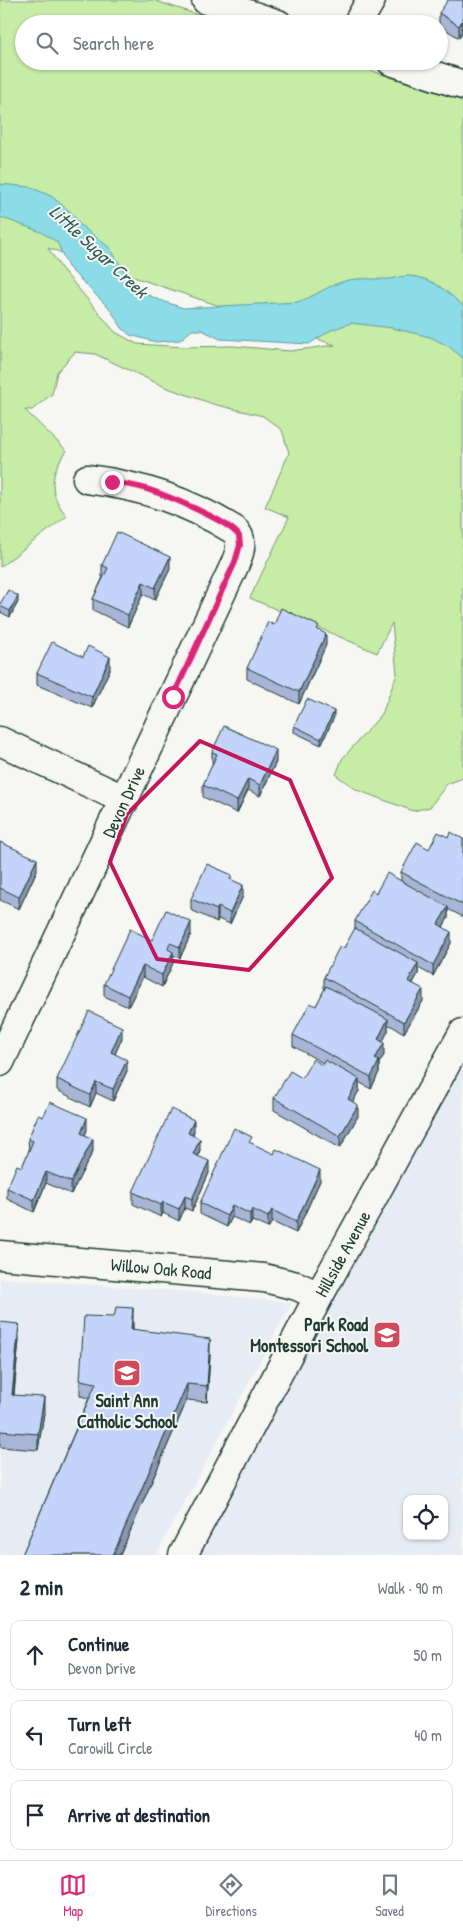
<!DOCTYPE html>
<html lang="en">
<head>
<meta charset="utf-8">
<style>
  body { margin:0; font-family:"Patrick Hand",sans-serif; background:#f6f6f7; color:#1f2937 }
  .controls { position:absolute; right:15px; bottom:15px; display:grid; overflow:hidden; border-radius:10px; box-shadow:0 1px 4px #0004 }
  .controls button { width:45px; height:45px; display:grid; place-items:center; padding:0; border:0; border-bottom:1px solid #e0e1e3; background:#fff; color:#1f2937; font:25px sans-serif }
  .stop { position:absolute; width:15px; height:15px; margin:-11px; border:4px solid #db2777; border-radius:50%; background:#fff }
  .stop.end { background:#db2777; border-color:#fff; box-shadow:0 1px 5px #0008 }
  .list { margin:0; padding:0; list-style:none }
  h2 { display:flex; justify-content:space-between; align-items:center; height:65px; margin:0; padding:0 20px; font-size:21px }
  h2 small { font-size:16px; font-weight:400; color:#747a83 }
  .list li { display:grid; grid-template-columns:32px 1fr auto; gap:15px; align-items:center; box-sizing:border-box; height:70px; margin:0 10px 10px; padding:0 10px; border:1px solid #e0e1e3; border-radius:10px }
  .list b { display:block; font-size:19px; white-space:nowrap }
  .list p { margin:0; font-size:16px; white-space:nowrap; color:#747a83 }
  .list em { font-size:16px; font-style:normal; color:#747a83 }
  .icon { flex:none; width:28px; height:28px; fill:none; stroke:currentColor; stroke-width:2; stroke-linecap:round; stroke-linejoin:round }
  .map { position:relative; flex:none; width:463px; height:1555px; overflow:hidden }
  .search { position:absolute; background:#fff; box-shadow:0 1px 4px #0004; left:15px; right:15px; top:15px; height:55px; display:flex; align-items:center; gap:12px; box-sizing:border-box; padding:0 18px; border-radius:28px; color:#747a83; font-size:19px }
  .sheet { height:305px; background:#fff }
  nav { display:flex; justify-content:space-around; align-items:center; box-sizing:border-box; height:70px; border-top:1px solid #e0e1e3; background:#fff; font-size:14px; color:#747a83 }
  nav a { display:grid; justify-items:center; gap:2px }
  nav .on { color:#db2777 }
  .map>svg:first-child { display:block }
</style>
</head>
<body>
<div class="map">
<svg width="463" height="1555" viewBox="0 0 463 1555">
  <rect width="100%" height="100%" fill="#f6f6f2"/>
  <filter id="ink" filterUnits="userSpaceOnUse"><feTurbulence type="fractalNoise" baseFrequency=".02" numOctaves="2"/><feDisplacementMap in="SourceGraphic" scale="10" xChannelSelector="R" yChannelSelector="G"/><feConvolveMatrix kernelMatrix="1 2 1 2 8 2 1 2 1" color-interpolation-filters="sRGB"/></filter>
  <g filter="url(#ink)">
    <path fill="#e7ecf4" fill-rule="evenodd" d="M 463,1055 L 463,1555 L 195,1555 ZM 407,1499 L 444,1499 L 444,1536 L 407,1536 Z
      M 0,1278 L 192,1292 L 280,1301 L 291,1304 L 156,1555 L 0,1555 Z"/>
    <path fill="#c6eca6" stroke="#72946d" fill-rule="evenodd" d="M 0,0 L 153,0 L 226,24 L 24,24 L 24,61 L 342,61 L 463,101 L 463,778 L 447,784 L 430,807 L 413,811 L 357,790 L 336,775 L 342,759 L 382,714 L 397,674 L 392,623 L 377,653 L 250,598 L 289,517 L 265,507 L 289,453 L 282,430 L 263,416 L 213,404 L 165,387 L 95,354 L 75,352 L 57,372 L 52,394 L 32,410 L 25,410 L 67,451 C 49,472 48,495 67,516 L 0,567 ZM 48,248 L 335,345 L 290,351 L 233,346 L 184,347 L 137,344 L 115,332 L 61,268 Z"/>
    <path fill="#8bdce7" stroke="#609c9f" d="M 0,184 L 30,187 L 51,196 L 73,214 L 79,224 L 110,248 L 132,284 L 142,292 L 157,299 L 183,308 L 297,302 C 312,298 324,288 339,283 C 356,276 370,280 388,279 C 394,279 400,276 407,276 C 430,276 447,291 463,306 L 463,358 L 448,346 L 430,337 L 392,328 L 351,323 L 331,330 L 309,344 L 220,339 L 202,330 L 192,330 L 180,340 L 156,342 L 130,335 L 122,328 L 110,309 L 68,267 L 57,242 L 41,232 L 0,217 Z"/>
    <g fill="none" stroke-linecap="round" stroke-linejoin="round">
      <defs>
        <path id="minor" d="M 206,0 L 278,24
          M 357,24 L 371,0
          M 391,61 L 463,85
          M 0,741 L 125,800
          M 0,1062 L 229,577 C 235,564 248,542 234,530 C 187,501 142,486 87,479
          M 0,1255 L 264,1278 L 297,1286 L 319,1296
          M 183,1555 L 319,1296 L 463,1033"/>
      </defs>
      <use href="#minor" stroke="#1f3d34" stroke-width="31"/>
      <use href="#minor" stroke="#f6f6f2" stroke-width="28"/>
    </g>
    <path fill="#a9b5d6" stroke="#1f3d34" d="M 463,0 L 463,33 L 462,32 L 459,38 L 439,25 L 439,13 Z
      M 102,565 L 170,569 L 155,600 L 143,594 L 128,627 L 93,610 L 93,599 L 103,577 L 102,577 Z
      M 18,602 L 10,617 L 0,612 L 0,604 Z
      M 274,625 L 319,630 L 326,645 L 299,704 L 247,679 L 247,668 Z
      M 110,669 L 92,708 L 37,685 L 37,673 Z
      M 334,717 L 321,745 L 294,732 L 294,726 Z
      M 212,752 L 276,762 L 260,796 L 248,790 L 237,813 L 203,797 L 203,785 L 213,764 L 212,763 Z
      M 448,837 L 463,839 L 463,917 L 448,909 L 448,918 L 443,927 L 451,943 L 433,976 L 418,968 L 418,974 L 413,983 L 423,1001 L 404,1033 L 388,1024 L 388,1031 L 382,1042 L 384,1055 L 379,1063 L 379,1072 L 371,1089 L 359,1082 L 359,1091 L 352,1102 L 358,1116 L 340,1148 L 274,1110 L 274,1098 L 322,1065 L 323,1063 L 293,1046 L 293,1035 L 316,1006 L 325,989 L 324,988 L 324,977 L 344,948 L 355,929 L 355,921 L 376,893 L 401,880 L 401,872 L 429,849 Z
      M 0,842 L 37,870 L 19,909 L 0,900 Z
      M 232,880 L 243,896 L 230,924 L 218,919 L 217,922 L 191,910 L 191,899 Z
      M 191,934 L 180,958 L 173,955 L 173,963 L 162,987 L 143,977 L 128,1007 L 104,996 L 104,984 L 152,940 Z
      M 122,1038 L 115,1054 L 127,1071 L 113,1101 L 96,1093 L 90,1107 L 57,1090 L 57,1079 Z
      M 43,1117 L 87,1130 L 85,1135 L 93,1151 L 71,1194 L 46,1183 L 34,1212 L 7,1199 L 7,1188 L 22,1167 L 29,1151 L 28,1139 Z
      M 194,1131 L 193,1135 L 200,1150 L 198,1156 L 209,1173 L 192,1211 L 185,1208 L 179,1221 L 163,1213 L 161,1217 L 133,1204 L 133,1192 Z
      M 252,1144 L 320,1181 L 296,1233 L 272,1222 L 268,1228 L 252,1221 L 250,1225 L 232,1217 L 227,1227 L 200,1214 L 200,1203 Z
      M 0,1322 L 19,1340 L 14,1395 L 44,1413 L 38,1450 L 0,1447 Z
      M 133,1324 L 133,1330 L 210,1355 L 207,1402 L 187,1400 L 120,1555 L 22,1555 L 89,1398 L 80,1396 L 80,1380 Z"/>
    <path fill="#8994ae" stroke="#1f3d34" d="M 462,21 L 462,32 L 459,38 L 459,26 Z
      M 170,557 L 170,569 L 155,600 L 155,588 Z
      M 143,582 L 143,594 L 128,627 L 128,615 Z
      M 18,596 L 18,602 L 10,617 L 10,611 Z
      M 326,634 L 326,645 L 299,704 L 299,692 Z
      M 110,657 L 110,669 L 92,708 L 92,697 Z
      M 334,711 L 334,717 L 321,745 L 321,739 Z
      M 276,750 L 276,762 L 260,796 L 260,785 Z
      M 248,779 L 248,790 L 237,813 L 237,801 Z
      M 37,859 L 37,870 L 19,909 L 19,897 Z
      M 243,885 L 243,896 L 230,924 L 230,913 Z
      M 218,907 L 218,919 L 217,922 L 217,910 Z
      M 448,907 L 448,918 L 438,936 L 438,924 Z
      M 191,922 L 191,934 L 180,958 L 180,947 Z
      M 451,932 L 451,943 L 433,976 L 433,965 Z
      M 173,952 L 173,963 L 162,987 L 162,975 Z
      M 418,963 L 418,974 L 408,992 L 408,981 Z
      M 143,966 L 143,977 L 128,1007 L 128,996 Z
      M 423,989 L 423,1001 L 404,1033 L 404,1022 Z
      M 388,1019 L 388,1031 L 378,1051 L 378,1039 Z
      M 122,1027 L 122,1038 L 111,1063 L 111,1052 Z
      M 384,1043 L 384,1055 L 379,1063 L 379,1072 L 371,1089 L 371,1077 L 375,1059 Z
      M 127,1060 L 127,1071 L 113,1101 L 113,1089 Z
      M 359,1079 L 359,1091 L 348,1110 L 348,1099 Z
      M 96,1082 L 96,1093 L 90,1107 L 90,1095 Z
      M 358,1105 L 358,1116 L 340,1148 L 340,1136 Z
      M 87,1118 L 87,1130 L 81,1145 L 81,1133 Z
      M 194,1120 L 194,1131 L 188,1145 L 188,1133 Z
      M 93,1139 L 93,1151 L 71,1194 L 71,1182 Z
      M 200,1139 L 200,1150 L 193,1165 L 193,1154 Z
      M 209,1161 L 209,1173 L 192,1211 L 192,1199 Z
      M 320,1170 L 320,1181 L 296,1233 L 296,1222 Z
      M 46,1172 L 46,1183 L 34,1212 L 34,1200 Z
      M 185,1196 L 185,1208 L 179,1221 L 179,1209 Z
      M 163,1202 L 163,1213 L 161,1217 L 161,1205 Z
      M 232,1205 L 232,1217 L 227,1227 L 227,1216 Z
      M 252,1209 L 252,1221 L 250,1225 L 250,1214 Z
      M 272,1210 L 272,1222 L 268,1228 L 268,1217 Z
      M 133,1308 L 133,1324 L 131,1345 L 131,1329 Z
      M 19,1324 L 19,1340 L 12,1411 L 12,1395 Z
      M 210,1339 L 210,1355 L 207,1402 L 207,1386 Z
      M 187,1384 L 187,1400 L 120,1555 L 113,1555 Z
      M 44,1397 L 44,1413 L 38,1450 L 38,1434 Z"/>
    <path fill="#c4d3f9" stroke="#1f3d34" d="M 448,0 L 463,0 L 463,22 L 462,21 L 459,26 L 439,13 Z
      M 117,532 L 170,557 L 155,588 L 143,582 L 128,615 L 93,599 L 108,568 L 102,565 Z
      M 8,590 L 18,596 L 10,611 L 0,606 L 0,604 Z
      M 281,608 L 319,626 L 317,629 L 326,634 L 299,692 L 247,668 L 268,622 L 274,625 Z
      M 52,642 L 83,657 L 88,646 L 110,657 L 92,697 L 37,673 Z
      M 307,699 L 334,711 L 321,739 L 294,726 Z
      M 224,726 L 276,750 L 260,785 L 248,779 L 237,801 L 203,785 L 217,754 L 212,752 Z
      M 438,832 L 448,837 L 451,832 L 463,839 L 463,905 L 401,872 L 417,842 L 429,849 Z
      M 0,842 L 37,859 L 19,897 L 0,888 Z
      M 207,864 L 232,875 L 230,879 L 243,885 L 230,913 L 218,907 L 217,910 L 191,899 Z
      M 387,873 L 448,907 L 438,924 L 451,932 L 433,965 L 355,921 L 372,890 L 376,893 Z
      M 166,910 L 191,922 L 180,947 L 170,943 L 168,949 L 173,952 L 162,975 L 143,966 L 128,996 L 104,984 L 130,929 L 152,940 Z
      M 355,928 L 418,963 L 408,981 L 423,989 L 404,1022 L 324,977 L 340,946 L 344,948 Z
      M 326,986 L 388,1019 L 378,1039 L 384,1043 L 375,1059 L 379,1061 L 371,1077 L 293,1035 L 310,1003 L 316,1006 Z
      M 89,1011 L 122,1027 L 111,1052 L 127,1060 L 113,1089 L 96,1082 L 90,1095 L 57,1079 Z
      M 313,1059 L 322,1065 L 325,1060 L 359,1079 L 348,1099 L 358,1105 L 340,1136 L 274,1098 L 290,1071 L 302,1078 Z
      M 50,1102 L 87,1118 L 81,1133 L 93,1139 L 71,1182 L 46,1172 L 34,1200 L 7,1188 L 17,1165 L 22,1167 L 33,1141 L 28,1139 L 38,1115 L 43,1117 Z
      M 171,1109 L 194,1120 L 188,1133 L 200,1139 L 193,1154 L 209,1161 L 192,1199 L 185,1196 L 179,1209 L 163,1202 L 161,1205 L 133,1192 Z
      M 234,1128 L 252,1137 L 249,1142 L 274,1154 L 276,1149 L 320,1170 L 296,1222 L 272,1210 L 268,1217 L 252,1209 L 250,1214 L 232,1205 L 227,1216 L 200,1203 Z
      M 116,1307 L 133,1308 L 131,1329 L 210,1339 L 207,1386 L 187,1384 L 113,1555 L 22,1555 L 96,1383 L 80,1380 L 84,1316 L 114,1317 Z
      M 0,1322 L 19,1324 L 12,1395 L 44,1397 L 38,1434 L 0,1431 Z"/>
  </g>
  <g fill="none" stroke-linecap="round" stroke-linejoin="round" filter="url(#ink)">
    <path stroke="#db2777" stroke-width="6" d="M 112,482 C 122,484 133,485 143,488 C 161,493 230,521 239,536 L 240,545 L 235,562 L 173,697"/>
  </g>
  <path fill="none" stroke="#c2185b" stroke-width="4" stroke-linejoin="round" d="M 200,741 L 290,780 L 332,878 L 249,970 L 157,959 L 110,862 L 127,814 Z"/>
  <defs>
    <symbol id="school-square" viewBox="-11 -11 22 22"><rect x="-9" y="-9" width="18" height="18" rx="4" fill="#d1495b" stroke="#f6f6f2"/><path d="M0-5L7-2L0 1L-7-2ZM-4 1L0 2.5L4 1V4Q0 6-4 4Z" fill="#fff"/></symbol>
  </defs>
  <g fill-rule="evenodd">
    <use href="#school-square" x="371" y="1319" width="32" height="32"/>
    <use href="#school-square" x="111" y="1357" width="32" height="32"/>
  </g>
  <g text-anchor="middle" stroke-width="4" stroke-linejoin="round" paint-order="stroke">
    <g font-size="18" fill="#1f3d34" stroke="#f6f6f2">
      <text transform="translate(124 802) rotate(-65)" y="6">Devon Drive</text>
      <text transform="translate(343 1254) rotate(-61)" y="6">Hillside Avenue</text>
      <text transform="translate(161 1269) rotate(5)" y="6">Willow Oak Road</text>
    </g>
    <g font-size="18" font-weight="bold" fill="#1f3d34" stroke="#f6f6f2" text-anchor="end">
      <text x="368" y="1331">Park Road<tspan x="368" dy="21">Montessori School</tspan></text>
      <text x="127" y="1407" text-anchor="middle">Saint Ann<tspan x="127" dy="21">Catholic School</tspan></text>
    </g>
    <g font-size="19" font-style="italic" fill="#355d58" stroke="#f6f6f2">
      <text transform="translate(99 251) rotate(43)" y="7">Little Sugar Creek</text>
    </g>
  </g>
</svg>
<div class="controls">
<button><svg class="icon" aria-label="locate" viewBox="0 0 24 24"><circle cx="12" cy="12" r="6"/><path d="M12 2v4M12 18v4M2 12h4M18 12h4"/></svg></button>
</div>
<div class="stop" style="left:173px;top:697px"></div>
<div class="stop end" style="left:112px;top:482px"></div>
<div class="search"><svg class="icon" aria-label="search" viewBox="0 0 24 24"><circle cx="10" cy="10" r="6"/><path d="M15 15l6 6"/></svg>Search here</div>
</div>
<section class="sheet">
<h2>2 min<small>Walk · 90 m</small></h2>
<ul class="list">
<li><svg class="icon" aria-label="ahead" viewBox="0 0 24 24"><path d="M12 20V5M6 11l6-6 6 6"/></svg><div><b>Continue</b><p>Devon Drive</p></div><em>50 m</em></li>
<li><svg class="icon" aria-label="left" viewBox="0 0 24 24"><path d="M17 20v-9H6M10 6l-5 5 5 5"/></svg><div><b>Turn left</b><p>Carowill Circle</p></div><em>40 m</em></li>
<li><svg class="icon" aria-label="arrive" viewBox="0 0 24 24"><path d="M6 21V4h12l-3 4 3 4H6"/></svg><div><b>Arrive at destination</b></div></li>
</ul>
</section>
<nav>
<a class="on"><svg class="icon" aria-label="map" viewBox="0 0 24 24"><path d="M3 6l6-2 6 2 6-2v14l-6 2-6-2-6 2zM9 4v14M15 6v14"/></svg>Map</a>
<a><svg class="icon" aria-label="directions" viewBox="0 0 24 24"><path d="M12 3l9 9-9 9-9-9zM9 14v-3h6M13 9l2 2-2 2"/></svg>Directions</a>
<a><svg class="icon" aria-label="saved" viewBox="0 0 24 24"><path d="M7 4h10v16l-5-4-5 4z"/></svg>Saved</a>
</nav>
</body>
</html>
